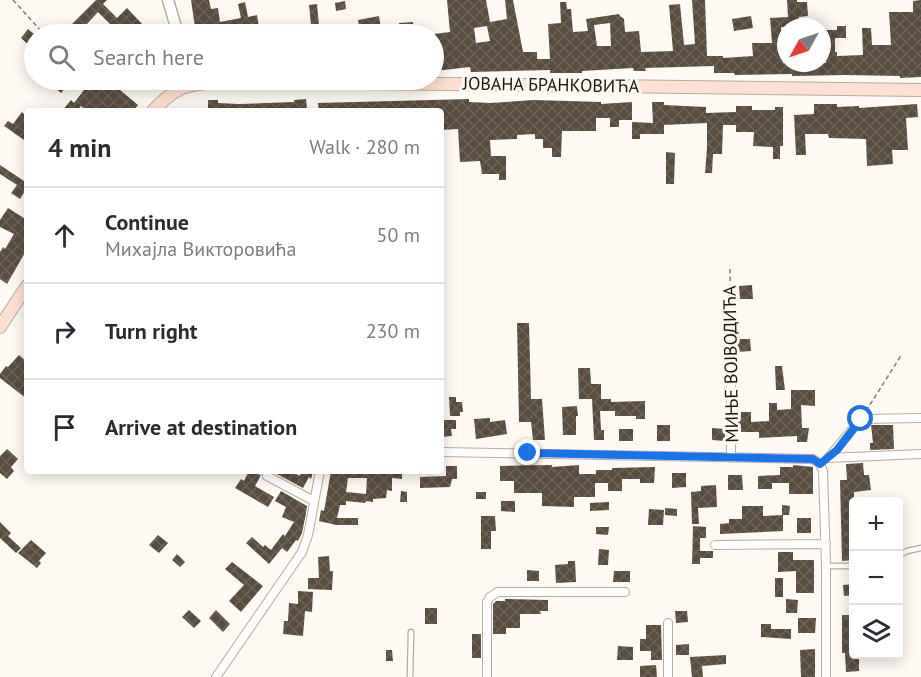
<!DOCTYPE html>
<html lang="en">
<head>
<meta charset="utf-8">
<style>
  body { margin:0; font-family:"PT Sans",sans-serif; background:#f2f2f3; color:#2b2b33 }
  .controls { position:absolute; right:18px; bottom:18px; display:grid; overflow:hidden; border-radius:6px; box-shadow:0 3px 15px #0003 }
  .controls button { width:54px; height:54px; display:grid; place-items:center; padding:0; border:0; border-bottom:2px solid #e1e1e2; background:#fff; color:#2b2b33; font:30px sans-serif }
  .compass { position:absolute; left:777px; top:18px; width:54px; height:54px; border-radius:50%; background:#fff; box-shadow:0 3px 15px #0003; rotate:230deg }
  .stop { position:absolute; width:18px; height:18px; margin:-14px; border:4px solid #1a73e8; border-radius:50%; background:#fff }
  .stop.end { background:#1a73e8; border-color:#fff; box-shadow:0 2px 6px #0008 }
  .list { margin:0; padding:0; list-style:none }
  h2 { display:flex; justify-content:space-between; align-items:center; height:78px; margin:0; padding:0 24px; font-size:26px }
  h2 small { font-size:20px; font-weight:400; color:#7c7c81 }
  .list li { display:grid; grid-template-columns:39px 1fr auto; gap:18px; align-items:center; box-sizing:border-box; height:96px; padding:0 24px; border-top:2px solid #e1e1e2 }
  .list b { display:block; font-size:22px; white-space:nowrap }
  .list p { margin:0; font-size:20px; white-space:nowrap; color:#7c7c81 }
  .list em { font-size:20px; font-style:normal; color:#7c7c81 }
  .icon { flex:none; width:33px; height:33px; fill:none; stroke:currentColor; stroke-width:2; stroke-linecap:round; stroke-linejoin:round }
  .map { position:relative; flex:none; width:921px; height:677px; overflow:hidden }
  .search { position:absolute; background:#fff; box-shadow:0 3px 15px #0003; left:24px; top:24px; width:420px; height:66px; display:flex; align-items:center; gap:15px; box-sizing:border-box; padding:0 21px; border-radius:33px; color:#7c7c81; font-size:22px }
  .panel { position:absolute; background:#fff; box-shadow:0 3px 15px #0003; left:24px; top:108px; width:420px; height:366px; border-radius:6px }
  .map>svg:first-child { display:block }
</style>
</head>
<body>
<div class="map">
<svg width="921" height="677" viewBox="0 0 921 677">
  <defs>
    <pattern id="building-cross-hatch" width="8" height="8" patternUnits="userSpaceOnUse" patternTransform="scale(1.5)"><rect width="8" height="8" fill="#594d40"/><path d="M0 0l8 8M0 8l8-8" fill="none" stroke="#6d6358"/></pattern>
  </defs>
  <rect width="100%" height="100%" fill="#fef9f2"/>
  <path fill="url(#building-cross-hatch)" fill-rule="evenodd" d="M 96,0 L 107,0 L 103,4 L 117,18 L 127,8 L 143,25 L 134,34 L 100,34 L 110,24 L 98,12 L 86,25 L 96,34 L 77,34 L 69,27 Z
    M 191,0 L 209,0 L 211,9 L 218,8 L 220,22 L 241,18 L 238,4 L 245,2 L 248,17 L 257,15 L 260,34 L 196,34 Z
    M 447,0 L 486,0 L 490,22 L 507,19 L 505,0 L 513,0 L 523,52 L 537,52 L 537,59 L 550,59 L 548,24 L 561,23 L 560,2 L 566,2 L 567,9 L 571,9 L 573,32 L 588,31 L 586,19 L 619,14 L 620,16 L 624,19 L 625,32 L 639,31 L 641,52 L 673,51 L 669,5 L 680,4 L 684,45 L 695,44 L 692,0 L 705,0 L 707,56 L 723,56 L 723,58 L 753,56 L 752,43 L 772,43 L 770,18 L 788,17 L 787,0 L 797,0 L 797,2 L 807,2 L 808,16 L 799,17 L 799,27 L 781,27 L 783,63 L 826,63 L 826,30 L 837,30 L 837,26 L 846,26 L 846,38 L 835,38 L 835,52 L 837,52 L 837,56 L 863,55 L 862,28 L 871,28 L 872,45 L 891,45 L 889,12 L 913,12 L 913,1 L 921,0 L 921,77 L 900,78 L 900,76 L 846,75 L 792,76 L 792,74 L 735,75 L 734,73 L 714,73 L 714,66 L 645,68 L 646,71 L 634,71 L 633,68 L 582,71 L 582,73 L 550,73 L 550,70 L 471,72 L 470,67 L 435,71 L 434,34 L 450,32 ZM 610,23 L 611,46 L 597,46 L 594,25 ZM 487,26 L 490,41 L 476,43 L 474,28 Z
    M 345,1 L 346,9 L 336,11 L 335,3 Z
    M 317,4 L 319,26 L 342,25 L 343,34 L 312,34 L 309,5 Z
    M 379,16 L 381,29 L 399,26 L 399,23 L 413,22 L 414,29 L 410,30 L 410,34 L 360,34 L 358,20 Z
    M 751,16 L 753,28 L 734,31 L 732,19 Z
    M 293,28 L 294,34 L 273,34 L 273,29 Z
    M 28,29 L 34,34 L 34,50 L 21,38 Z
    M 46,80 L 108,80 L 138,105 L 133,111 L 86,111 L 81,106 L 77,111 L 62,111 L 71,100 L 74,103 L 84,90 L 72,80 L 61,93 Z
    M 306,99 L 307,109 L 303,109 L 303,111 L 208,111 L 208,100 L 218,100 L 218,103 L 239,104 L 294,102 L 294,100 Z
    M 469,99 L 469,102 L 490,103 L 534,100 L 601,102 L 601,104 L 632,102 L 632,120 L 619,120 L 619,127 L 610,127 L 610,118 L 596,118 L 596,131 L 562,131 L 561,157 L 552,157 L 552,148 L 543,148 L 543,139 L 535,139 L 535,134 L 517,135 L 517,139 L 490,140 L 491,156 L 506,156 L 506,180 L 499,180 L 499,174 L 482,174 L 480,161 L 460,162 L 458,129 L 441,130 L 441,111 L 319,111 L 318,103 Z
    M 652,102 L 664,102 L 664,105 L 706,107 L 706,113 L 736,112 L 736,106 L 752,106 L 752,110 L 775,110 L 775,107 L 783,107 L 783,146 L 780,146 L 780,159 L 773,159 L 773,147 L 753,146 L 754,132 L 736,132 L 736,125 L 723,125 L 722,154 L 713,154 L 712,173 L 705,173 L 707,148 L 707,123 L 664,125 L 664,134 L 640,134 L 640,139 L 632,139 L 632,122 L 653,123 Z
    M 814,104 L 837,104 L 837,107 L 859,106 L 859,108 L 917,104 L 918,117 L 906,118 L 908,150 L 892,150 L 893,164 L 867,166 L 866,139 L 829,138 L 828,134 L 805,134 L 806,155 L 796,155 L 794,115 L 814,114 Z
    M 22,112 L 27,117 L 27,142 L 4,126 L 8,121 L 13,124 Z
    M 666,152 L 675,153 L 674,184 L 666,184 Z
    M 0,165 L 27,183 L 27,188 L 20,199 L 11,193 L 17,185 L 0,174 Z
    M 8,208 L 27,220 L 27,249 L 7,284 L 0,279 L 0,252 L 3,247 L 5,249 L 14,234 L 0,227 L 0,220 Z
    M 752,285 L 753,299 L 740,299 L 739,286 Z
    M 517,323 L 529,323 L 531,399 L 542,399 L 545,440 L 533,440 L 531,422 L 519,422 Z
    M 737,339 L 750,339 L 751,351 L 737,352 Z
    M 19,355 L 27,362 L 27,399 L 0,378 L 0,374 L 6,366 L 8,367 Z
    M 775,366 L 782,366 L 785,390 L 776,390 Z
    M 578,368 L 590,368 L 591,384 L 601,384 L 601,399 L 611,399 L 611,402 L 645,401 L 645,419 L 636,419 L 636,416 L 615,416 L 615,411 L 600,411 L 601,430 L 604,430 L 604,440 L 594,440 L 592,399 L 579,399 Z
    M 791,390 L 815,390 L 815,406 L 801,405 L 802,428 L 809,428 L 807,442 L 797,442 L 797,436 L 759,438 L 759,432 L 737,432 L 737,412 L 751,412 L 751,422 L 769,421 L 769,403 L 777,403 L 777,410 L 791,409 Z
    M 449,397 L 456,397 L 456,402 L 462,402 L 463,412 L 460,412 L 460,416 L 450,416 Z
    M 577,406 L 578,416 L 576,416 L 576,435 L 563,435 L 562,407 Z
    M 490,418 L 490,422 L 505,420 L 507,434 L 476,439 L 474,419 Z
    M 441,420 L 456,420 L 456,429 L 451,429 L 452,436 L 441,437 Z
    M 657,425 L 670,425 L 670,441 L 657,441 Z
    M 871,425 L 893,425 L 894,449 L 870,450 L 870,443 L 873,443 Z
    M 712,428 L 725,429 L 725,441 L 712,440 Z
    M 619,429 L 633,429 L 633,441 L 619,441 Z
    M 7,449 L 18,459 L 11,467 L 14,471 L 7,479 L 0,473 L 0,456 Z
    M 863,463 L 864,475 L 869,475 L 871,490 L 854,492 L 854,560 L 842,561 L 840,480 L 847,480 L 846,464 Z
    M 552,465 L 552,467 L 579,465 L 579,474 L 596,474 L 596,470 L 612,470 L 612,468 L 655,467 L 654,483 L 640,483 L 640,479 L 622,479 L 622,491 L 608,491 L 608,483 L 595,483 L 595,497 L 574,497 L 574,507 L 542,506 L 542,493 L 514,493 L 514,481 L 500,481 L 500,466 Z
    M 793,465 L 813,467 L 813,494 L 789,494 L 789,483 L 772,483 L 772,489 L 758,489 L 758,476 L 780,475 L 780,467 L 793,467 Z
    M 446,466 L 457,466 L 457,479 L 452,479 L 450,487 L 420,488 L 420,477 L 446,476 Z
    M 249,471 L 261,475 L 255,486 L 274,497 L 268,507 L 235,488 L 241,479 L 244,481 Z
    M 275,471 L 290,471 L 300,476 L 301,473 L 297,471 L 313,472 L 311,479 L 309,477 L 303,488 L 275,473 Z
    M 331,471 L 402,471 L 402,479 L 392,478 L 392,491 L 387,490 L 386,498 L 373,499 L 373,502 L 366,501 L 365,503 L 346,501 L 346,505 L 340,505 L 337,518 L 358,518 L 358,525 L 336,525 L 319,521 L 321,510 L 324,511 ZM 348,478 L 367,478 L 366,494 L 346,492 Z
    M 672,473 L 686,473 L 686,487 L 672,488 Z
    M 728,475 L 742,475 L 743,490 L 728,490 Z
    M 716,485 L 717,507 L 698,508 L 699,524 L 692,524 L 691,492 L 701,491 L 701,486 Z
    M 281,491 L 307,506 L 306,513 L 302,533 L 298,541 L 296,540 L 287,552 L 282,548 L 269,564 L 246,543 L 252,537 L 263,547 L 265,545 L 271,550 L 283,534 L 285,536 L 294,522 L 282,517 L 286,507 L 275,501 Z
    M 401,491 L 407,492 L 407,502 L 400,502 Z
    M 476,492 L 486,492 L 486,499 L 476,499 Z
    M 501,501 L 515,501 L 515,512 L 501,511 Z
    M 609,502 L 609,510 L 590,511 L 590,503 Z
    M 782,505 L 790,506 L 789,515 L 782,515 Z
    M 742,506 L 763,506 L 763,516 L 783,515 L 783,531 L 720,534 L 720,524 L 729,523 L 729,519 L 742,519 Z
    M 665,508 L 677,509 L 677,516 L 665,515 Z
    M 649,509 L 664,510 L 663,525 L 648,525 Z
    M 481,516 L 495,516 L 496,531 L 491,531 L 491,549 L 481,549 Z
    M 797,518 L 811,518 L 811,533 L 797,533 Z
    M 0,522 L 11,533 L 8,536 L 21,548 L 16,553 L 0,538 Z
    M 693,526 L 706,527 L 706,538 L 700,538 L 700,551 L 713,551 L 713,558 L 700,558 L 700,564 L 692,564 Z
    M 596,527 L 609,527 L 608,535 L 596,534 Z
    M 158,535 L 168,543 L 159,553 L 149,545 Z
    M 31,540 L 46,553 L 39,561 L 41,563 L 37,568 L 18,553 Z
    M 599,549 L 609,550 L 608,565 L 598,565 Z
    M 778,552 L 793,552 L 793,560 L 814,560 L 814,593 L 796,593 L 796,571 L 778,572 Z
    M 177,554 L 185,562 L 180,567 L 172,560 Z
    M 329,556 L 330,571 L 333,571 L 332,590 L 308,589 L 308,578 L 319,578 L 318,557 Z
    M 568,561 L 575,561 L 576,582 L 556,583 L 555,565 L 568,564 Z
    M 232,562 L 263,586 L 241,612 L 229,601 L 244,585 L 225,569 Z
    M 527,570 L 539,571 L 539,581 L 527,581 Z
    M 614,571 L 630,571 L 630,582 L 613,582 Z
    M 775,578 L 783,578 L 783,597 L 775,597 Z
    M 854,584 L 854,595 L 844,596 L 843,585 Z
    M 298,591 L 313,592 L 312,612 L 305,611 L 303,636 L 283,634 L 284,621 L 288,621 L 289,603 L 298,604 Z
    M 505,599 L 548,600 L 548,611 L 540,611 L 541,614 L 520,614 L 520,628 L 506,628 L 506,634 L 493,634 L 493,604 L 496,601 L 505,601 Z
    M 786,599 L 798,600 L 797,613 L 786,613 Z
    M 425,608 L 437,608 L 437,624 L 425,624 Z
    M 189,610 L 201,621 L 194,628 L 182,617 Z
    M 216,610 L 230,624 L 223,632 L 209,618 Z
    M 675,611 L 687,611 L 688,622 L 676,623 Z
    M 842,615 L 854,615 L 854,659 L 859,659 L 859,671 L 846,672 L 845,653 L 842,653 Z
    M 798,618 L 816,618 L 815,633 L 798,633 Z
    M 761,624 L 771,624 L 771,629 L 791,629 L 791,639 L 761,637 Z
    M 646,625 L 661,625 L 662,660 L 651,660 L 651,651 L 640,651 L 640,639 L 646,639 Z
    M 472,634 L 481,634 L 481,658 L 472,658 Z
    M 689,644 L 689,655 L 676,655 L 676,645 Z
    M 618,646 L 633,647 L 633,660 L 617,660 Z
    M 815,649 L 815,677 L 801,677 L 800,650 Z
    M 386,650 L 392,650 L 393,661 L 386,661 Z
    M 726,655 L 726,664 L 702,666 L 703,677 L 692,677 L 690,657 Z
    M 656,665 L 657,677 L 640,677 L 640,666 Z"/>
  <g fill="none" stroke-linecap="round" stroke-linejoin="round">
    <defs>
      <path id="service" d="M 898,556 L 907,551 L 921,548
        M 826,566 L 854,566
        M 410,677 L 411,632"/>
      <path id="minor" d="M 731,338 L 731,458
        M 441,452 L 813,459 L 820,464 L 823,471 L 826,566 L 826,677
        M 829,457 L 861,419 L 921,418
        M 828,458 L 921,454
        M 269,471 L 267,476 L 314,501
        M 715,545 L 826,544
        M 216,677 L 302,552 L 308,535 L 320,471
        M 487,677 L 487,602 L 490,597 L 498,592 L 625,592
        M 668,677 L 668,623"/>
      <path id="tertiary" d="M 168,0 L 178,34"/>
      <path id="secondary" d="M 153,111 C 161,102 171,93 182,88 C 206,79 253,82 280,82 L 921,90
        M 0,327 L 27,286"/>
    </defs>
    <use href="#service" stroke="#baad9e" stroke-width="7"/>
    <use href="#minor" stroke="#baad9e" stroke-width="10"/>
    <use href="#tertiary" stroke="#baad9e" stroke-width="13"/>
    <use href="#secondary" stroke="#baad9e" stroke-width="14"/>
    <path stroke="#827e77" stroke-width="1.5" stroke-dasharray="4.5 3" stroke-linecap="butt" d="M 13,0 L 44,34
      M 66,34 L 68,34
      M 730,269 L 731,331
      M 866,411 L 902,354"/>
    <use href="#service" stroke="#fff" stroke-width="4.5"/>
    <use href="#minor" stroke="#fff" stroke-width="8"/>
    <use href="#tertiary" stroke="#fff" stroke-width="10"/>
    <use href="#secondary" stroke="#fee1d2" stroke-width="12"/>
  </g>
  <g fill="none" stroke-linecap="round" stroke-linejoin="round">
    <path stroke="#1a73e8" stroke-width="8" d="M 528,453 L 813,459 L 820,464 L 837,450 L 861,419"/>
  </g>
  <g text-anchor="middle" stroke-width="6" stroke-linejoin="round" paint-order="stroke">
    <g font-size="18" fill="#1c1812" stroke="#fef9f2">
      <text transform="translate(551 85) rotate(1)" y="6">ЈОВАНА БРАНКОВИЋА</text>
      <text transform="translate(731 364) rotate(-91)" y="6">МИЊЕ ВОЈВОДИЋА</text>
    </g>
  </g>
</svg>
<div class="controls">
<button>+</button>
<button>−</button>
<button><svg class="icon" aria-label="layers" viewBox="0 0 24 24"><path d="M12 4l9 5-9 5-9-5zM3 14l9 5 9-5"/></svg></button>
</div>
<svg class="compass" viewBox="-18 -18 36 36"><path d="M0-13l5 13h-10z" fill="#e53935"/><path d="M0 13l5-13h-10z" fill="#7c7c81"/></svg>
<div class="stop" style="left:861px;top:419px"></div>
<div class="stop end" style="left:528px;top:453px"></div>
<div class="search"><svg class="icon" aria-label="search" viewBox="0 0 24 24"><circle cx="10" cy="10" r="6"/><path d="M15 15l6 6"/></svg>Search here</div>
<section class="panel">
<h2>4 min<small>Walk · 280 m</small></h2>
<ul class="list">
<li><svg class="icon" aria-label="ahead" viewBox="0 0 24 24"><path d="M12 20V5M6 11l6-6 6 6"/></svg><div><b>Continue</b><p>Михајла Викторовића</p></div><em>50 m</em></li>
<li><svg class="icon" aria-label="right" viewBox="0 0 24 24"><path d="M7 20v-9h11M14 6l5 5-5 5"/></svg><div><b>Turn right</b></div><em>230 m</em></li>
<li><svg class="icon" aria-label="arrive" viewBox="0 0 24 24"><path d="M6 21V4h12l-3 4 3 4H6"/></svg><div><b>Arrive at destination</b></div></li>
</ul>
</section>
</div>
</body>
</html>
